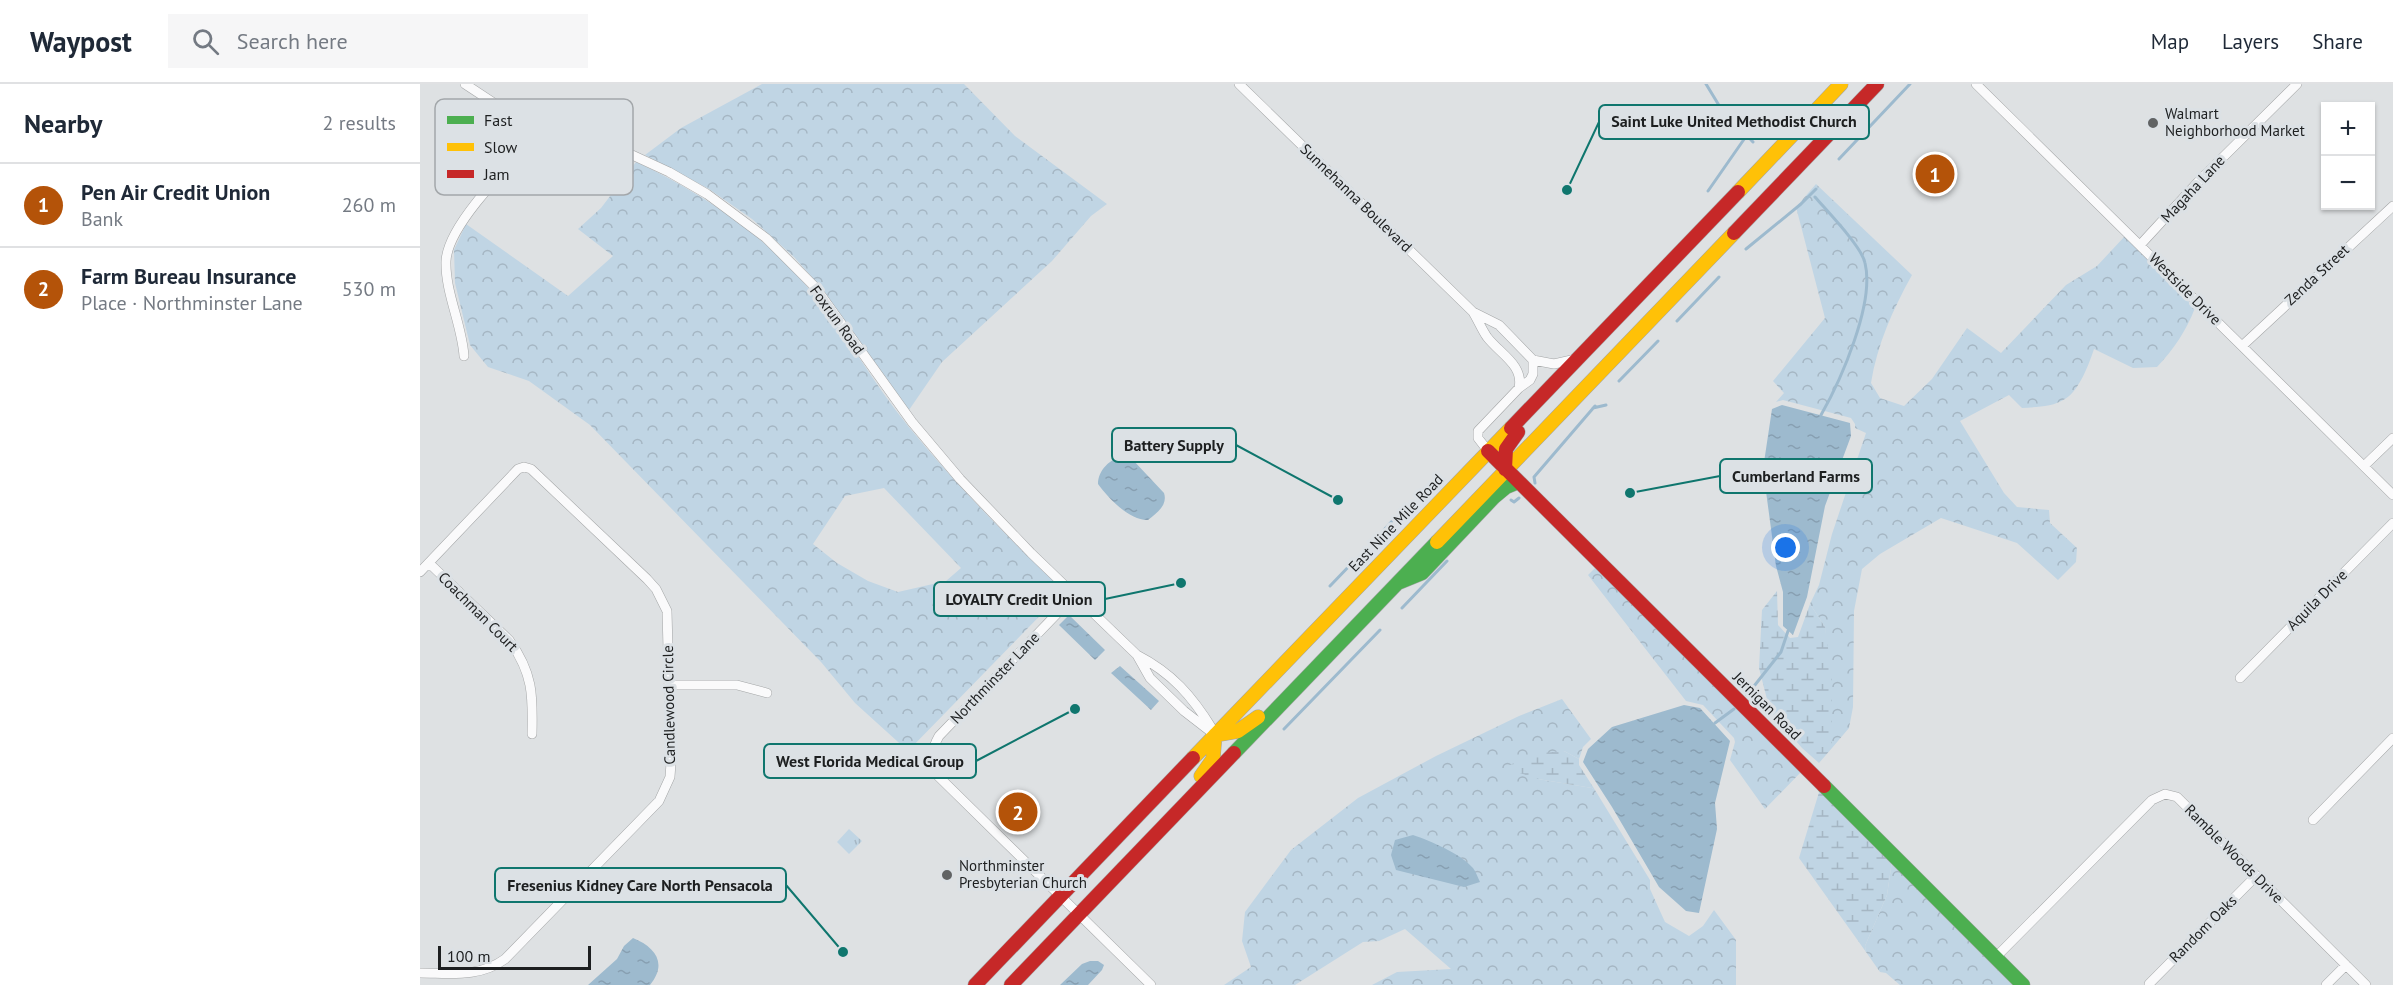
<!DOCTYPE html>
<html lang="en">
<head>
<meta charset="utf-8">
<style>
  body { margin:0; font-family:"PT Sans",sans-serif; background:#f6f6f7; color:#1f2937 }
  .controls { position:absolute; right:18px; top:18px; display:grid; overflow:hidden; border-radius:0px; box-shadow:0 2px 4px #0004 }
  .controls button { width:54px; height:54px; display:grid; place-items:center; padding:0; border:0; border-bottom:2px solid #e0e1e3; background:#fff; color:#1f2937; font:30px sans-serif }
  .scale { position:absolute; left:18px; bottom:15px; width:153px; box-sizing:border-box; padding-left:6px; border:3px solid #1d1f20; border-top:0; font-size:16px; line-height:21px; white-space:nowrap; color:#1d1f20; -webkit-text-stroke:4px #dce1e5; paint-order:stroke }
  .you { position:absolute; left:1366px; top:464px; width:21px; height:21px; margin:-15px; border:4px solid #fff; border-radius:50%; background:#1a73e8; box-shadow:0 0 0 9px #1a73e833 }
  .badge { display:grid; place-items:center; width:39px; height:39px; border-radius:50%; background:#b45309; color:#fff; font-size:20px; font-weight:700 }
  .pin { position:absolute; translate:-50% -50%; border:3px solid #fff; box-shadow:0 2px 6px #0006 }
  .list { margin:0; padding:0; list-style:none }
  h2 { display:flex; justify-content:space-between; align-items:center; height:78px; margin:0; padding:0 24px; font-size:26px }
  h2 small { font-size:20px; font-weight:400; color:#747a83 }
  .list li { display:grid; grid-template-columns:39px 1fr auto; gap:18px; align-items:center; box-sizing:border-box; height:84px; padding:0 24px; border-top:2px solid #e0e1e3 }
  .list b { display:block; font-size:22px; white-space:nowrap }
  .list p { margin:0; font-size:20px; white-space:nowrap; color:#747a83 }
  .list em { font-size:20px; font-style:normal; color:#747a83 }
  .icon { flex:none; width:33px; height:33px; fill:none; stroke:currentColor; stroke-width:2; stroke-linecap:round; stroke-linejoin:round }
  .map { position:relative; flex:none; width:1973px; height:901px; overflow:hidden }
  header { display:flex; align-items:center; gap:36px; box-sizing:border-box; height:84px; padding:0 30px; background:#fff; border-bottom:2px solid #e0e1e3 }
  header strong { font-size:28px }
  nav { display:flex; gap:33px; margin-inline-start:auto; font-size:21px }
  .search { width:420px; height:54px; background:#f6f6f7; display:flex; align-items:center; gap:15px; box-sizing:border-box; padding:0 21px; border-radius:0px; color:#747a83; font-size:22px }
  main { display:flex }
  aside { flex:1; background:#fff }
  .map>svg:first-child { display:block }
</style>
</head>
<body>
<header>
<strong>Waypost</strong>
<div class="search"><svg class="icon" aria-label="search" viewBox="0 0 24 24"><circle cx="10" cy="10" r="6"/><path d="M15 15l6 6"/></svg>Search here</div>
<nav><a>Map</a><a>Layers</a><a>Share</a></nav>
</header>
<main>
<aside>
<h2>Nearby<small>2 results</small></h2>
<ul class="list">
<li><span class="badge">1</span><div><b>Pen Air Credit Union</b><p>Bank</p></div><em>260 m</em></li>
<li><span class="badge">2</span><div><b>Farm Bureau Insurance</b><p>Place · Northminster Lane</p></div><em>530 m</em></li>
</ul>
</aside>
<div class="map">
<svg width="1973" height="901" viewBox="0 0 1973 901">
  <defs>
    <pattern id="forest-crowns" width="20" height="18" patternUnits="userSpaceOnUse" patternTransform="scale(1.5)"><rect width="20" height="18" fill="#c0d5e4"/><path d="M2 6a3 3 0 1 1 6 0M12 15a3 3 0 1 1 6 0" fill="none" stroke="#a5b6c3"/></pattern>
    <pattern id="wetland-marsh" width="20" height="14" patternUnits="userSpaceOnUse" patternTransform="scale(1.5)"><rect width="20" height="14" fill="#c0d5e4"/><path d="M1 5h8M5 5V1M11 12h8M15 12V8" fill="none" stroke="#a5b6c3"/></pattern>
    <pattern id="park-tufts" width="24" height="20" patternUnits="userSpaceOnUse" patternTransform="scale(1.5)"><rect width="24" height="20" fill="#c0d5e4"/><path d="M3 7l-1-3M5 7V3M7 7l1-3M15 17l-1-3M17 17v-4M19 17l1-3" fill="none" stroke="#a5b6c3"/></pattern>
    <pattern id="water-ripples" width="26" height="14" patternUnits="userSpaceOnUse" patternTransform="scale(1.5)"><rect width="26" height="14" fill="#9dbace"/><path d="M2 4q2-2 4 0t4 0M15 11q2-2 4 0t4 0" fill="none" stroke="#879fb1"/></pattern>
  </defs>
  <rect width="100%" height="100%" fill="#dee1e3"/>
  <path fill="url(#forest-crowns)" fill-rule="evenodd" d="M 342,0 L 544,0 L 595,52 L 687,120 L 671,132 L 632,177 L 522,278 L 489,326 L 399,201 L 374,173 L 332,135 L 289,105 L 225,71 L 261,44 Z
    M 216,78 C 282,109 343,149 390,206 C 426,249 453,299 488,342 C 536,401 589,455 644,507 L 488,667 L 435,619 L 401,578 L 170,341 L 109,297 L 68,283 L 50,261 L 35,199 L 34,166 L 46,140 L 148,212 L 193,172 L 158,145 L 181,124 ZM 464,404 L 541,484 L 526,497 L 478,508 L 448,497 L 417,479 L 393,460 L 425,412 Z
    M 1396,100 L 1492,191 C 1473,225 1457,261 1451,299 L 1460,314 L 1484,322 L 1512,295 L 1547,244 L 1581,269 L 1646,201 L 1677,182 L 1705,152 L 1775,224 C 1766,247 1754,265 1737,283 L 1713,284 L 1674,265 C 1669,280 1659,307 1645,315 C 1633,323 1616,323 1602,324 L 1589,311 L 1540,337 L 1584,409 L 1597,423 L 1629,426 L 1630,439 L 1657,464 L 1656,478 L 1638,496 L 1597,459 L 1521,434 L 1460,470 L 1442,485 L 1434,527 L 1433,623 L 1429,644 L 1412,664 L 1405,543 L 1390,520 L 1399,501 L 1412,450 L 1446,349 L 1435,344 L 1435,340 L 1431,334 L 1363,316 L 1356,318 L 1364,309 L 1353,297 L 1405,234 L 1376,123 Z
    M 1177,482 L 1382,687 L 1345,725 L 1310,676 L 1315,658 L 1314,654 L 1283,621 L 1266,617 L 1168,491 Z
    M 1142,615 L 1171,655 L 1163,663 L 1159,675 L 1144,667 L 1118,695 L 1172,704 L 1175,706 L 1230,796 L 1230,805 L 1245,838 L 1269,852 L 1283,842 L 1294,826 L 1316,856 L 1316,901 L 952,901 L 977,888 L 1031,885 L 985,845 L 959,857 L 943,858 L 875,901 L 804,901 L 831,883 L 822,857 L 825,828 L 871,766 L 938,714 L 1016,672 L 1099,632 Z
    M 1472,777 L 1595,901 L 1480,901 L 1466,889 L 1460,888 L 1446,868 L 1445,862 L 1467,811 Z"/>
  <path fill="url(#wetland-marsh)" d="M 1357,507 L 1358,541 L 1370,554 L 1378,553 L 1390,520 L 1405,543 L 1412,591 L 1412,664 L 1399,679 L 1382,664 L 1350,627 L 1339,584 L 1342,526 Z
    M 1144,667 L 1159,675 L 1159,681 L 1175,706 L 1172,704 L 1118,695 L 1084,684 L 1112,670 Z
    M 1400,705 L 1472,777 L 1467,811 L 1445,862 L 1446,868 L 1379,774 Z"/>
  <path fill="url(#park-tufts)" d="M 429,745 L 442,757 L 429,770 L 417,758 Z"/>
  <path fill="url(#water-ripples)" d="M 1362,321 L 1430,339 L 1431,352 L 1405,422 L 1387,513 L 1373,551 L 1363,542 L 1363,508 L 1356,482 L 1343,385 L 1352,325 Z
    M 703,372 L 712,375 L 744,409 C 748,421 737,429 728,436 C 710,437 688,414 678,400 C 678,386 690,375 703,372 Z
    M 649,531 L 685,566 L 675,576 L 639,541 Z
    M 700,582 L 739,617 L 731,626 L 691,589 Z
    M 1264,621 L 1280,624 L 1310,657 L 1295,719 L 1297,745 L 1279,829 L 1266,827 L 1239,803 L 1192,723 L 1163,678 L 1168,665 L 1192,643 Z
    M 993,751 C 1011,757 1041,770 1053,784 C 1056,788 1058,794 1060,798 L 1044,803 L 976,786 L 971,771 L 975,756 Z
    M 213,854 C 235,863 248,879 230,901 L 168,901 L 197,875 L 204,862 Z
    M 670,877 L 678,877 L 684,881 L 682,886 L 668,901 L 640,901 L 662,880 Z"/>
  <g fill="none" stroke-linecap="round" stroke-linejoin="round">
    <path stroke="#9dbace" stroke-width="3" d="M 1286,0 L 1300,23 L 1333,58
      M 1419,75 L 1490,0
      M 1288,107 L 1327,51 L 1350,34
      M 1395,113 C 1407,127 1442,163 1445,179 C 1455,219 1421,296 1401,331
      M 1326,165 L 1381,120 L 1396,105
      M 1257,237 L 1299,193
      M 1199,297 L 1238,257
      M 1173,324 L 1186,321
      M 1115,399 L 1114,393 L 1175,322
      M 1091,416 L 1094,418 L 1099,414
      M 962,448 L 976,433
      M 910,502 L 934,477
      M 982,524 L 1027,477
      M 1327,611 L 1361,568 L 1368,547
      M 1295,639 L 1314,625
      M 864,645 L 960,546"/>
    <defs>
      <path id="street" d="M 45,0 L 89,29 L 124,45 L 170,56 L 210,70 L 249,88 L 287,110 L 346,154 L 395,203 L 492,338 L 540,395 L 611,469 L 717,571 L 730,594 L 764,627 L 795,651
        M 819,0 L 1053,228 L 1079,241 L 1113,276 L 1113,290 L 1110,296 L 1099,304 L 1058,347 L 1058,354 L 1068,367
        M 1556,0 L 1973,411
        M 1721,160 L 1778,98 L 1877,0
        M 1053,228 C 1058,236 1062,246 1067,253 C 1080,270 1104,281 1099,304
        M 1822,262 L 1973,122
        M 44,272 C 42,241 25,208 26,177 C 28,138 96,75 124,45
        M 1113,276 L 1134,280 L 1156,275
        M 1944,382 L 1973,354
        M 10,480 L 89,556 C 113,589 113,611 112,650
        M 0,488 L 98,385 L 104,383 L 111,385 L 227,495 L 236,505 L 247,527 L 251,679 L 250,693 L 239,717 L 85,875 C 59,894 30,889 0,889
        M 655,511 L 519,652 C 511,666 510,677 517,691 L 731,901
        M 717,571 C 752,589 772,612 793,646
        M 1820,594 L 1973,439
        M 250,601 L 317,601 L 347,609
        M 1893,736 L 1973,654
        M 1575,874 L 1732,716 L 1745,710 L 1757,713 L 1946,901
        M 1729,900 L 1836,792
        M 1906,901 L 1926,881"/>
      <path id="fast" d="M 980,498 L 1002,489 L 1074,413 L 1086,403 L 1098,398
        M 814,669 L 1017,458
        M 1404,702 L 1603,901"/>
      <path id="slow" d="M 1318,108 L 1421,0
        M 1017,458 L 1314,149
        M 795,651 L 818,647 L 838,633
        M 773,674 L 1091,344
        M 781,692 L 793,675 L 795,651"/>
      <path id="jam" d="M 1314,149 L 1457,0
        M 1091,344 L 1318,108
        M 1068,367 L 1404,702
        M 1085,385 L 1086,365 L 1098,348
        M 555,901 L 773,674
        M 591,901 L 814,669"/>
    </defs>
    <use href="#street" stroke="#a3a5a6" stroke-width="10"/>
    <use href="#fast" stroke="#a3a5a6" stroke-width="15"/>
    <use href="#slow" stroke="#a3a5a6" stroke-width="15"/>
    <use href="#jam" stroke="#a3a5a6" stroke-width="15"/>
    <use href="#street" stroke="#fafafb" stroke-width="9"/>
    <use href="#fast" stroke="#4caf50" stroke-width="14"/>
    <use href="#slow" stroke="#ffc107" stroke-width="14"/>
    <use href="#jam" stroke="#c62828" stroke-width="14"/>
  </g>
  <g fill="#616364" stroke="#dce1e5" stroke-width="2">
    <circle cx="1733" cy="39" r="6"/>
    <circle cx="527" cy="791" r="6"/>
  </g>
  <g text-anchor="middle" stroke-width="6" stroke-linejoin="round" paint-order="stroke">
    <g font-size="15" fill="#1d1f20" stroke="#dce1e5" text-anchor="start">
      <text x="1745" y="35">Walmart<tspan x="1745" dy="17">Neighborhood Market</tspan></text>
      <text x="539" y="787">Northminster<tspan x="539" dy="17">Presbyterian Church</tspan></text>
    </g>
    <g font-size="15" fill="#1d1f20" stroke="#dce1e5">
      <text transform="translate(1773 105) rotate(-47)" y="5">Magaha Lane</text>
      <text transform="translate(936 114) rotate(44)" y="5">Sunnehanna Boulevard</text>
      <text transform="translate(1897 191) rotate(-43)" y="5">Zenda Street</text>
      <text transform="translate(1765 205) rotate(45)" y="5">Westside Drive</text>
      <text transform="translate(417 236) rotate(54)" y="5">Foxrun Road</text>
      <text transform="translate(976 439) rotate(-46)" y="5">East Nine Mile Road</text>
      <text transform="translate(1897 516) rotate(-45)" y="5">Aquila Drive</text>
      <text transform="translate(58 528) rotate(45)" y="5">Coachman Court</text>
      <text transform="translate(575 594) rotate(-46)" y="5">Northminster Lane</text>
      <text transform="translate(249 621) rotate(-91)" y="5">Candlewood Circle</text>
      <text transform="translate(1347 622) rotate(45)" y="5">Jernigan Road</text>
      <text transform="translate(1814 770) rotate(45)" y="5">Ramble Woods Drive</text>
      <text transform="translate(1783 845) rotate(-45)" y="5">Random Oaks</text>
    </g>
  </g>
  <rect x="15" y="15" width="198" height="96" rx="9" fill="#dce1e5" stroke="#a3a7aa" stroke-width="1.5"/>
  <rect x="27" y="32" width="27" height="8" fill="#4caf50"/>
  <rect x="27" y="59" width="27" height="8" fill="#ffc107"/>
  <rect x="27" y="86" width="27" height="8" fill="#c62828"/>
  <g font-size="16" fill="#1d1f20">
    <text x="64" y="42">Fast</text>
    <text x="64" y="69">Slow</text>
    <text x="64" y="96">Jam</text>
  </g>
  <path fill="none" stroke="#0f766e" stroke-width="2" d="M1147 106L1179 38M918 416L816 361M1210 409L1300 392M761 499L685 515M655 625L556 677M423 868L366 801"/>
  <g fill="#0f766e" stroke="#dce1e5" stroke-width="2">
    <circle cx="1147" cy="106" r="6"/>
    <circle cx="918" cy="416" r="6"/>
    <circle cx="1210" cy="409" r="6"/>
    <circle cx="761" cy="499" r="6"/>
    <circle cx="655" cy="625" r="6"/>
    <circle cx="423" cy="868" r="6"/>
  </g>
  <g fill="#dce1e5" stroke="#0f766e" stroke-width="2">
    <rect x="1179" y="21" width="270" height="34" rx="6"/>
    <rect x="692" y="344" width="124" height="34" rx="6"/>
    <rect x="1300" y="375" width="152" height="34" rx="6"/>
    <rect x="514" y="498" width="171" height="34" rx="6"/>
    <rect x="344" y="660" width="212" height="34" rx="6"/>
    <rect x="75" y="784" width="291" height="34" rx="6"/>
  </g>
  <g font-size="16" text-anchor="middle" font-weight="bold" fill="#1d1f20">
    <text x="1314" y="43">Saint Luke United Methodist Church</text>
    <text x="754" y="367">Battery Supply</text>
    <text x="1376" y="398">Cumberland Farms</text>
    <text x="599" y="521">LOYALTY Credit Union</text>
    <text x="450" y="683">West Florida Medical Group</text>
    <text x="220" y="807">Fresenius Kidney Care North Pensacola</text>
  </g>
</svg>
<div class="controls">
<button>+</button>
<button>−</button>
</div>
<div class="scale">100 m</div>
<div class="you"></div>
<div class="pin badge" style="left:1515px;top:90px">1</div>
<div class="pin badge" style="left:598px;top:728px">2</div>
</div>
</main>
</body>
</html>
